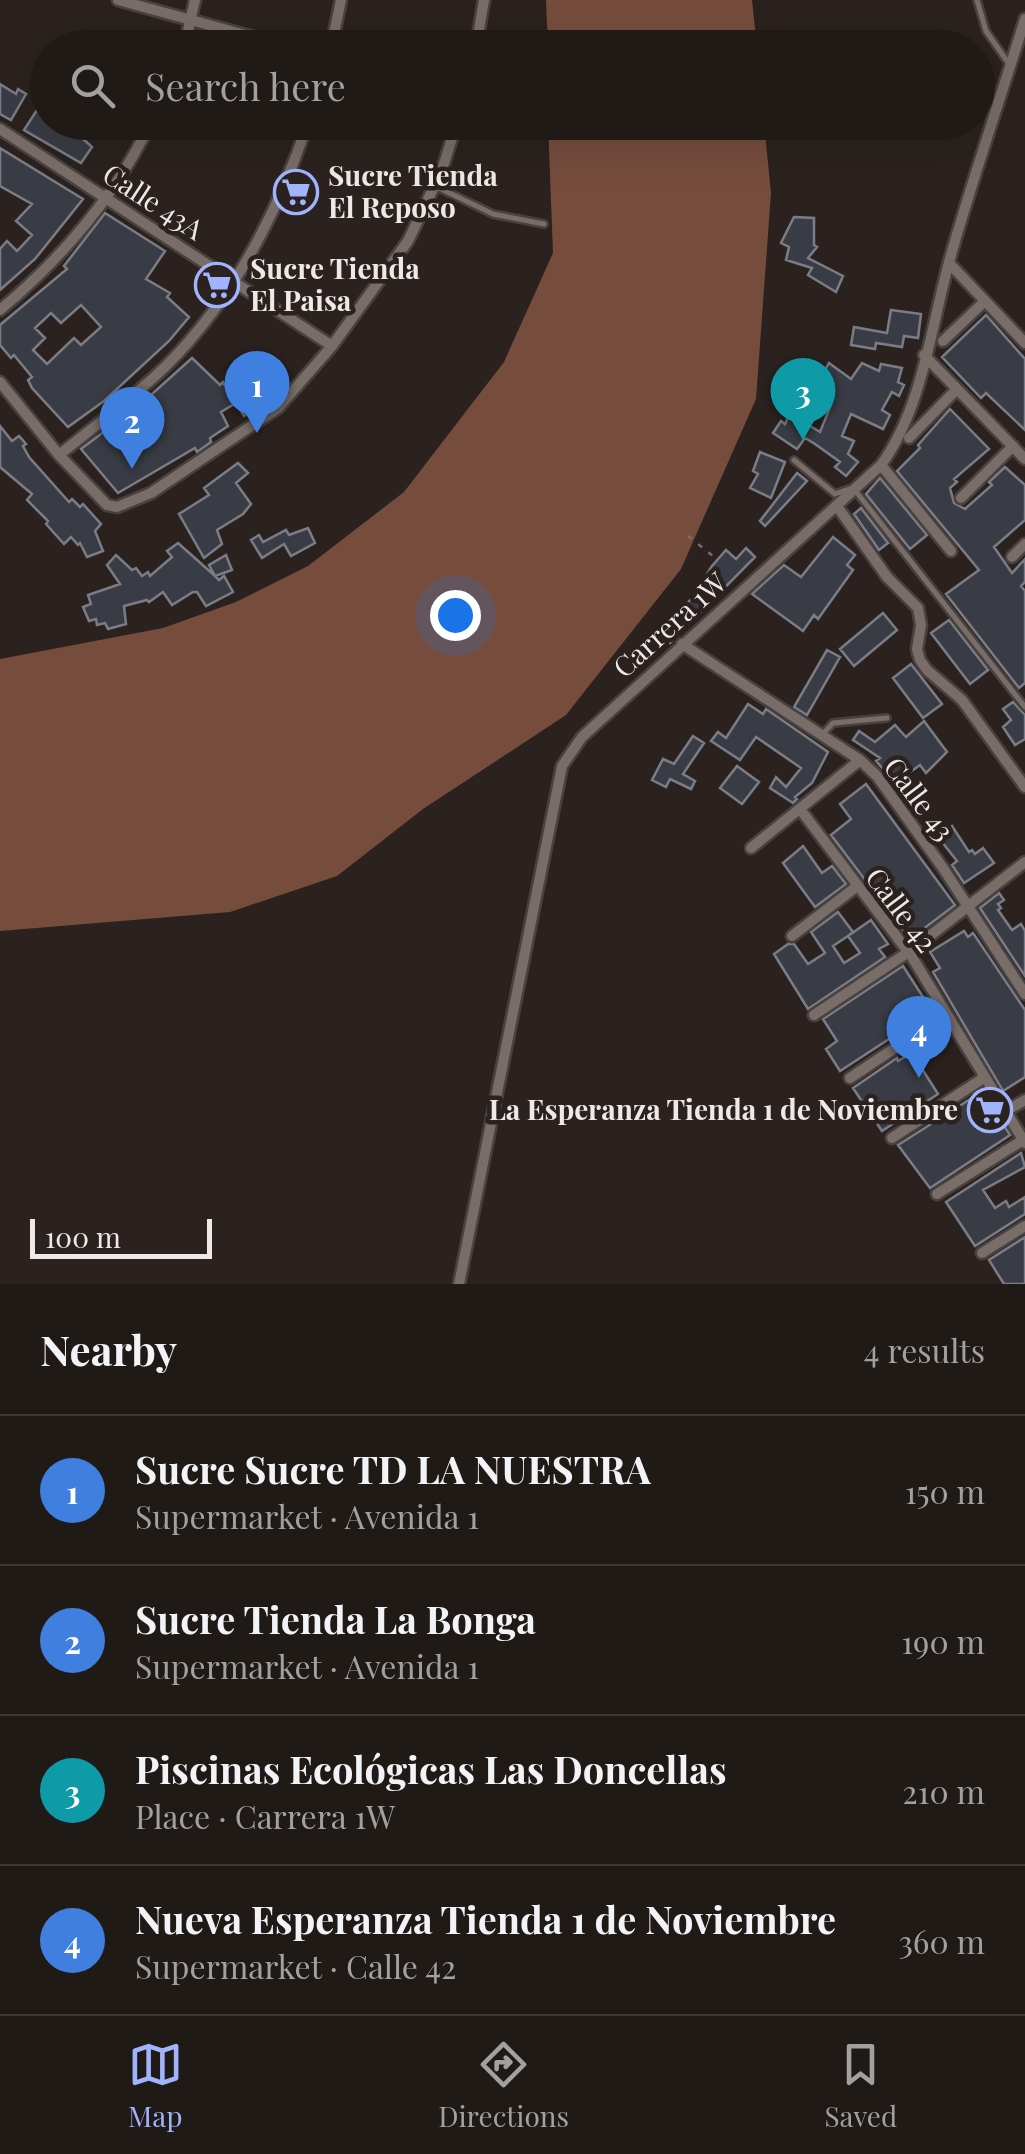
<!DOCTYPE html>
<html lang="en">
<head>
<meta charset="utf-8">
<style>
  body { margin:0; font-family:"Playfair Display",serif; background:#282320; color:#f1f3f6 }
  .scale { position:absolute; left:30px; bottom:25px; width:182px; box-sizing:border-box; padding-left:10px; border:5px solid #eee8e6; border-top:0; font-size:28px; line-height:35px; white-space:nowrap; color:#eee8e6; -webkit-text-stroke:8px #2b221f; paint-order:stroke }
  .you { position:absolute; left:455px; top:615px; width:35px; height:35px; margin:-25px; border:8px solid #fff; border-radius:50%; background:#1a73e8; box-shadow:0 0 0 15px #1a73e833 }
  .badge { display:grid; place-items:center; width:65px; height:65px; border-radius:50%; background:#a0b3fd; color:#fff; font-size:32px; font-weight:700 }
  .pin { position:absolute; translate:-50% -82px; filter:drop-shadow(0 2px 5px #0008) }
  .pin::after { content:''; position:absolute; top:52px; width:35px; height:30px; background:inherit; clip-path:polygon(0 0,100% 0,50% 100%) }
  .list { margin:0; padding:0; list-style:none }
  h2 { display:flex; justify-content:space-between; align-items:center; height:130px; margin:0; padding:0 40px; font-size:42px }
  h2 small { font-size:32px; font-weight:400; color:#a2a1a1 }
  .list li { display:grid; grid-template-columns:65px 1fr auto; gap:30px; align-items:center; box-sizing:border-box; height:150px; padding:0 40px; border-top:2px solid #3d3836 }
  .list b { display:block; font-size:38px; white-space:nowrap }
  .list p { margin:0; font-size:32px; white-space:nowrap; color:#a2a1a1 }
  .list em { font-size:32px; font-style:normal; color:#a2a1a1 }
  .icon { flex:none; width:55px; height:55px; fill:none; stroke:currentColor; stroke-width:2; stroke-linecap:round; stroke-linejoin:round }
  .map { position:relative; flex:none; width:1025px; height:1284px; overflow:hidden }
  .search { position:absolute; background:#201a17; box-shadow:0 10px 40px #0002; left:30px; right:30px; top:30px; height:110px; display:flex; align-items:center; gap:25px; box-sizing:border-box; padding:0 35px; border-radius:55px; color:#a2a1a1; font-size:38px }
  .sheet { height:730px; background:#201a17 }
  nav { display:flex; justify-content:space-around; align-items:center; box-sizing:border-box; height:140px; border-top:2px solid #3d3836; background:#201a17; font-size:28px; color:#a2a1a1 }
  nav a { display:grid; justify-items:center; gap:5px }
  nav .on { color:#a0b3fd }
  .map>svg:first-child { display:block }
</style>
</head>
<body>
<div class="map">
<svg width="1025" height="1284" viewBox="0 0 1025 1284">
  <rect width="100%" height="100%" fill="#2b221f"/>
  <path fill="#764d3d" d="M 546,0 L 752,0 L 757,47 L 548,47 Z
    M 548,123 L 764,123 L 771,193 L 756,399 L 681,569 L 566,715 L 423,809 L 337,876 L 230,912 L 0,931 L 0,659 L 163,628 L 236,602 L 308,566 L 404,492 L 504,362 L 553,253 Z"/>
  <path fill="#393c44" stroke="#7b7d86" stroke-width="2.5" fill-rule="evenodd" d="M 0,84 L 16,94 L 18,89 L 26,94 L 11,120 L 0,114 Z
    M 48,93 L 48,122 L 64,122 L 92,147 L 81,163 L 24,130 Z
    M 0,148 L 83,199 L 35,259 L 0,290 L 0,249 L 7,241 L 17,251 L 32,235 L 16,221 L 32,204 L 0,186 Z
    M 105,213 L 165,251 L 146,279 L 170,293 L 167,297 L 189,317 L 169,341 L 104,401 L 68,427 L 32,388 L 28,380 L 32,377 L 14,355 L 11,358 L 0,345 L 0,325 L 67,269 L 64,266 ZM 81,305 L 101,327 L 81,345 L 74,338 L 47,364 L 33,350 L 45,338 L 35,328 L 51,313 L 61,323 Z
    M 794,217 L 814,218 L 814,245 L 817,247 L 808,258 L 843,276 L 836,292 L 808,275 L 812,268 L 786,260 L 789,247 L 781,243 Z
    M 891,310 L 921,314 L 918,338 L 904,336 L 902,347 L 876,343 L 875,349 L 851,345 L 854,327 L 887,333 Z
    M 986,315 L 1025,359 L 1025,430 L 986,393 L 981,398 L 942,357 Z
    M 192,358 L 220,385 L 223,382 L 227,389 L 239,382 L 243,388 L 271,370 L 283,388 L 244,416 L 236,403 L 221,412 L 228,426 L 210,438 L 211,442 L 197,452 L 195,448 L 118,493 L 81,449 L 142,403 Z
    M 829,363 L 851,379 L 862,363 L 879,371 L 881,364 L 902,368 L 898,382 L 904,385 L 899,396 L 892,392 L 882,410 L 890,415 L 883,429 L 851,414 L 842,436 L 854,441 L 848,454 L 858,462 L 846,476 L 835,467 L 840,462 L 815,444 L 805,438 L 797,449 L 773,433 L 781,421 L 785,424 L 800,393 L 813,399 L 802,421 L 820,432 L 831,405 L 823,401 L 833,384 L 821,377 Z
    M 950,409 L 989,449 L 954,479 L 957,482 L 950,488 L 954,503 L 965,509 L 992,485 L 989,482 L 1005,467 L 1025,485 L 1025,520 L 994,547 L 1012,573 L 1025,559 L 1025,582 L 1021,586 L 1025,591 L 1025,683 L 1019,688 L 946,594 L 979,570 L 897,471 L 920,448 L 918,445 Z
    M 0,426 L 12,441 L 19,436 L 26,444 L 23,446 L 29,457 L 69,502 L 72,499 L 80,507 L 83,504 L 101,524 L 95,531 L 103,551 L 87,557 L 80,543 L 78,545 L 71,537 L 64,544 L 46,524 L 48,521 L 27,500 L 32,494 L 0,467 Z
    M 760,452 L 785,462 L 771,498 L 750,488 L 758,474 L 753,471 Z
    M 238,463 L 248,473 L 236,483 L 251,504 L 243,514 L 217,530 L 222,544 L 204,558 L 179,514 L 209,495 L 204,488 Z
    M 797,473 L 807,481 L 765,526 L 760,521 Z
    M 880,478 L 927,535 L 910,549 L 866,494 Z
    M 861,508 L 888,543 L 879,550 L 854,514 Z
    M 308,528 L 315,543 L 291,556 L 284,544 L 262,558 L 251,540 L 259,535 L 263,542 L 286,530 L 289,535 Z
    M 833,537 L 855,555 L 847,565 L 853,570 L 818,619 L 814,615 L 803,631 L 752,594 L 784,565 L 801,577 Z
    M 178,543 L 215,576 L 209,565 L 226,555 L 232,570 L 215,576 L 219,580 L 224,576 L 233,592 L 206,606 L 197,592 L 193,592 L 172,605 L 163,592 L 149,602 L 147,600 L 124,606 L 126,624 L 108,629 L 105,623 L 97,625 L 96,619 L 89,621 L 83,607 L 91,604 L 88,595 L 120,584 L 107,565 L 116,555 L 132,570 L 136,568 L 142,576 L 148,572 L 150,576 L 172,557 L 167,551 Z
    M 746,548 L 755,557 L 670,643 L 659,633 L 692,598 L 712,566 L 726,550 L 736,559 Z
    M 883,613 L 897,630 L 854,666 L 840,649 Z
    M 949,620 L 988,670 L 970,684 L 931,633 Z
    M 827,650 L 840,657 L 807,715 L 794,707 Z
    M 911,664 L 942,704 L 923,718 L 893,678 Z
    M 1013,702 L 1025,715 L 1025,739 L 1015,745 L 1003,727 L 1011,720 L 1003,709 Z
    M 748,704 L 763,714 L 766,709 L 828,752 L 812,783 L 795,797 L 797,799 L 793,803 L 770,788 L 776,777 L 786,787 L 801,768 L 756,737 L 740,760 L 711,741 L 718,732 L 726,738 Z
    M 924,721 L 947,752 L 926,773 L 920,765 L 898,781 L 885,771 L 876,761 L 880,758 L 853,740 L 859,731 L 875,742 L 895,725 L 906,737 Z
    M 693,736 L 704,743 L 683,774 L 695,781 L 691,789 L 670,779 L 666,787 L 652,780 L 663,759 L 674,764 Z
    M 737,766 L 759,782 L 742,804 L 720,788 Z
    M 866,784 L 955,905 L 910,939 L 831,835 L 851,819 L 840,804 Z
    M 952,826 L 969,852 L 972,850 L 975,854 L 983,848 L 994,863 L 964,883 L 952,865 L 957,861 L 938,837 Z
    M 803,846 L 822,873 L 832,866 L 846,884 L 815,907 L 783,863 Z
    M 999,893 L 1004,900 L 998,904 L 1001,908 L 998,910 L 1012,930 L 1021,924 L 1025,931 L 1025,976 L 980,908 Z
    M 838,912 L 853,932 L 848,936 L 871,920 L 888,944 L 879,949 L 885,957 L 808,1009 L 774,954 L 788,944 L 794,944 L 808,964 L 825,953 L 811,932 ZM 848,936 L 860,953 L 844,963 L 833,946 Z
    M 964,931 L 968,937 L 973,933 L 1025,1010 L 1025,1077 L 1003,1091 L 933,972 L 940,968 L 930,952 Z
    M 903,966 L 932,1011 L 840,1071 L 826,1049 L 837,1041 L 823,1019 Z
    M 912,1053 L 938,1094 L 882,1131 L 853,1088 L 897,1058 L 898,1061 Z
    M 983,1091 L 1010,1135 L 930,1188 L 898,1145 Z
    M 1021,1153 L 1025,1167 L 983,1190 L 995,1208 L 1006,1201 L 1009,1207 L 1025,1197 L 1025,1214 L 975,1246 L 946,1202 Z
    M 1025,1237 L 1025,1284 L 1004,1284 L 989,1260 Z"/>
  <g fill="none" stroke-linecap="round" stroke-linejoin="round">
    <defs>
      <path id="lane" d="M 977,0 L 986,31 L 1009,64
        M 435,186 L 493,214 L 544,224
        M 794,460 L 835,494 L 849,489
        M 854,489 L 1025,707
        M 822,735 L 833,723 L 887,718"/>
      <path id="street" d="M 118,0 L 293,48
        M 184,48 L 195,0
        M 331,48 L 341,0
        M 476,48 L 484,0
        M 0,129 L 332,346
        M 949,263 L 1025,343
        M 0,310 C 62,258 116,195 151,122
        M 943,341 L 985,301
        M 924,355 L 1025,459
        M 0,382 L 59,455 L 107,505 L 117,507 L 151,493 L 278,408 L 332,346 L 408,241 L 442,170 L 457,122
        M 909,438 L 957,389
        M 59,455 C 95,426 133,398 166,366 C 234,298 278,213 308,122
        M 881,465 L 951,551
        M 961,498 L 1013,446
        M 837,506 L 887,577 L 918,608 L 921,625 L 917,649 L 920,660 L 927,670 L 962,700 L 1025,787
        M 1012,557 L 1025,544
        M 682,644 L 860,760 L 877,776 L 943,868 L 1025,994
        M 800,809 L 912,957 L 1025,1143
        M 751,848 L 860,760
        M 792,936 L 856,887
        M 814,1015 L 913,949 L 1025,862
        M 850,1078 L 946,1014
        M 1006,1111 L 1025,1100
        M 892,1138 L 985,1077
        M 937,1194 L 1023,1140
        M 982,1253 L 1025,1226
        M 459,1284 L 562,766 L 582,737 L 881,465 C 922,409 931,328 949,262 C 972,180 1000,100 1025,19"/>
    </defs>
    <use href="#lane" stroke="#48413e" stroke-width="10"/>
    <use href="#street" stroke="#48413e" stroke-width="15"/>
    <path stroke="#766f6c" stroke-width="2.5" stroke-dasharray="5 8" stroke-linecap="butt" d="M 688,536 L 718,560"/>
    <use href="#lane" stroke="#786d69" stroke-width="5"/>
    <use href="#street" stroke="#786d69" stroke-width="10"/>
  </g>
  <defs>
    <symbol id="supermarket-ring" viewBox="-11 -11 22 22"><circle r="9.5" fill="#2b221f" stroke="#a0b3fd" stroke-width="1.5"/><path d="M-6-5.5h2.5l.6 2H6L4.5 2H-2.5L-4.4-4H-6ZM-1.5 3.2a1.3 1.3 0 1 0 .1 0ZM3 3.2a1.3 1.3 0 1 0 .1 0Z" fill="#a0b3fd"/></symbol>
  </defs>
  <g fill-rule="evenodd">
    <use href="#supermarket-ring" x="271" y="167" width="50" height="50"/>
    <use href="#supermarket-ring" x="192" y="260" width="50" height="50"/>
    <use href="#supermarket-ring" x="965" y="1085" width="50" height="50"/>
  </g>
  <g text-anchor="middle" stroke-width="9" stroke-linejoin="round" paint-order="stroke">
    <g font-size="28" font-weight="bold" fill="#eee8e6" stroke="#2b221f" text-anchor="start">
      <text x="328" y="186">Sucre Tienda<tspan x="328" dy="32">El Reposo</tspan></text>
      <text x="250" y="279">Sucre Tienda<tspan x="250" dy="32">El Paisa</tspan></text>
      <text x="958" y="1120" text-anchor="end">La Esperanza Tienda 1 de Noviembre</text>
    </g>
    <g font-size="28" fill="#eee8e6" stroke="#2b221f">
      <text transform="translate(153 202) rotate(33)" y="10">Calle 43A</text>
      <text transform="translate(670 625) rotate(-42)" y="10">Carrera 1W</text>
      <text transform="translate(919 799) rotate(53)" y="10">Calle 43</text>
      <text transform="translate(901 910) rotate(53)" y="10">Calle 42</text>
    </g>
  </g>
</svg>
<div class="scale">100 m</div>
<div class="you"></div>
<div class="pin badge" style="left:257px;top:433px;background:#3f7fe0">1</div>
<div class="pin badge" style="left:132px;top:469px;background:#3f7fe0">2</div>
<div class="pin badge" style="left:803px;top:440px;background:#0f9aa8">3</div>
<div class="pin badge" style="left:919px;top:1078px;background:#3f7fe0">4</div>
<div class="search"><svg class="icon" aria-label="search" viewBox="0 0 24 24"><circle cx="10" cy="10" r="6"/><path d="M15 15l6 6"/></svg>Search here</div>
</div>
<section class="sheet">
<h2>Nearby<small>4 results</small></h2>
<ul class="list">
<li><span class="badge" style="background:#3f7fe0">1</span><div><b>Sucre Sucre TD LA NUESTRA</b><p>Supermarket · Avenida 1</p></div><em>150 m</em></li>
<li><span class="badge" style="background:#3f7fe0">2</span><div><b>Sucre Tienda La Bonga</b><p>Supermarket · Avenida 1</p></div><em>190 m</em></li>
<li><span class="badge" style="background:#0f9aa8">3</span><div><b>Piscinas Ecológicas Las Doncellas</b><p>Place · Carrera 1W</p></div><em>210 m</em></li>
<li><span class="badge" style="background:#3f7fe0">4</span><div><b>Nueva Esperanza Tienda 1 de Noviembre</b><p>Supermarket · Calle 42</p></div><em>360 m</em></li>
</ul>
</section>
<nav>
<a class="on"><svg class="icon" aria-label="map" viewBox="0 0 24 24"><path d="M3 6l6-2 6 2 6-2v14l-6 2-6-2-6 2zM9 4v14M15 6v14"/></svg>Map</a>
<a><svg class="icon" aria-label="directions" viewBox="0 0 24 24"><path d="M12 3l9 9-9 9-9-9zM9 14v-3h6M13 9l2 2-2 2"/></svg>Directions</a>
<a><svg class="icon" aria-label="saved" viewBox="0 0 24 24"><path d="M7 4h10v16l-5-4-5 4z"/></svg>Saved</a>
</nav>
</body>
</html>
